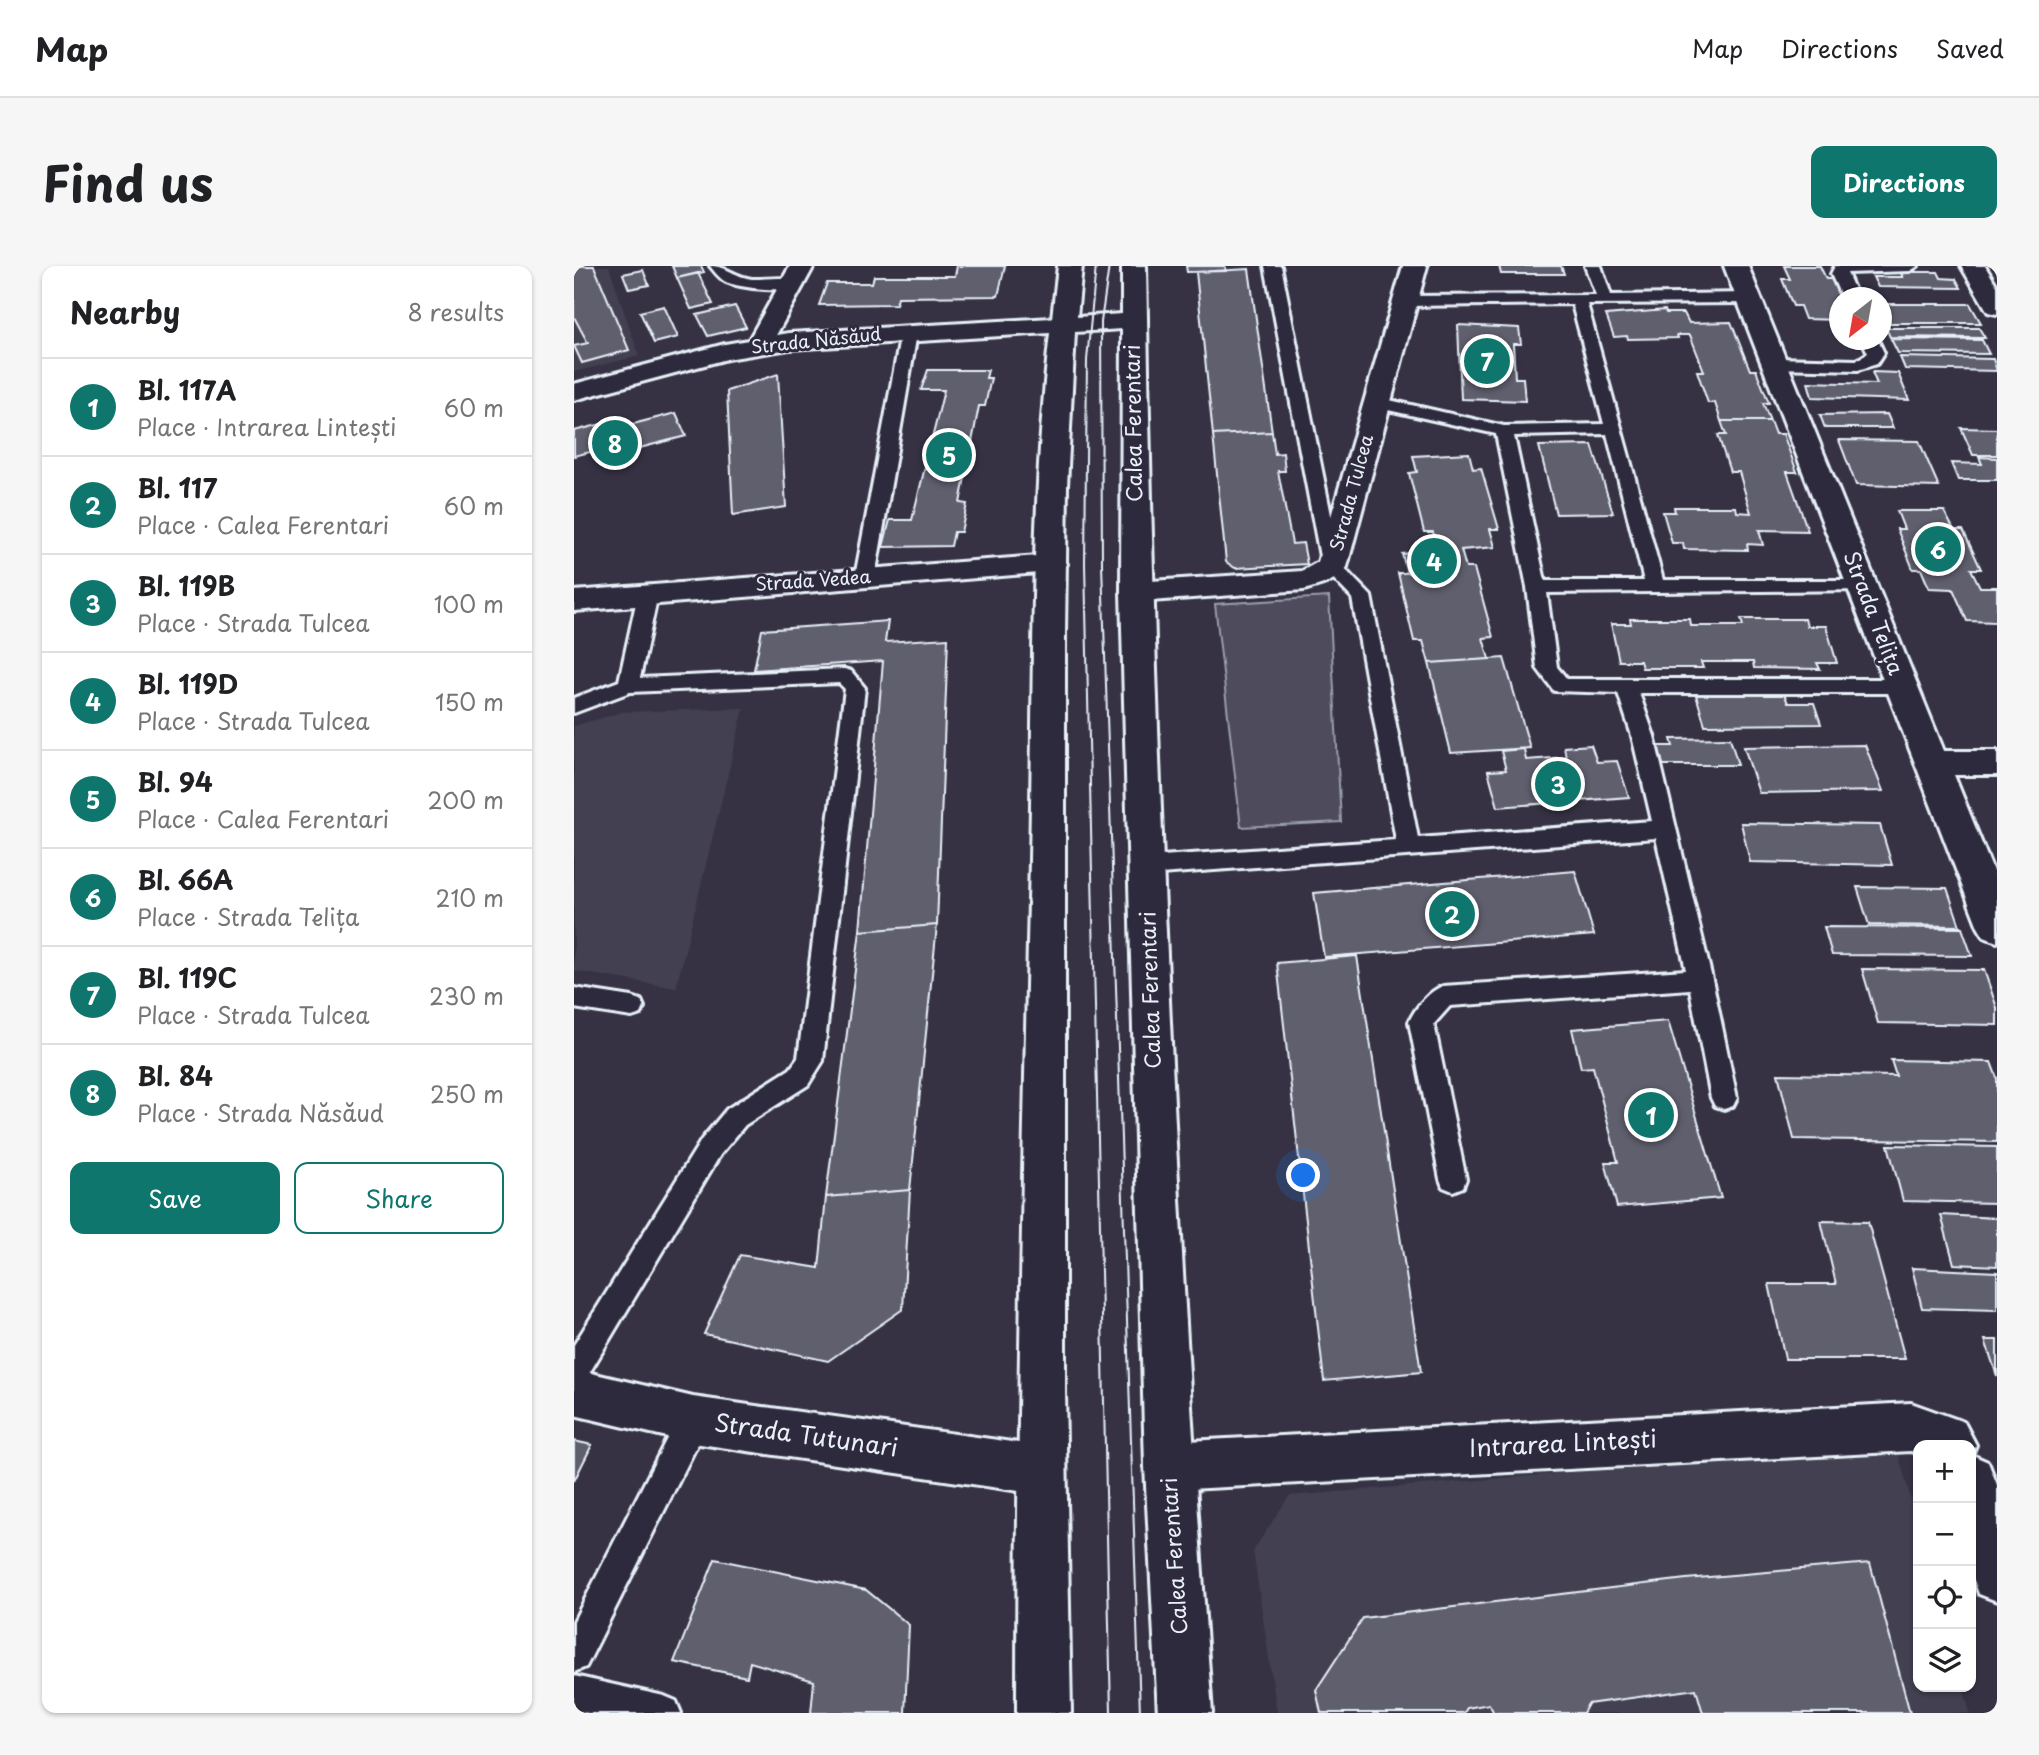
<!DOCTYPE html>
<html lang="en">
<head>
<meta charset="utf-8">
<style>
  body { margin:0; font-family:"Playpen Sans",sans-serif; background:#f6f6f6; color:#202124 }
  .controls { position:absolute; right:21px; bottom:21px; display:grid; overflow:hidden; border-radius:14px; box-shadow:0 2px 5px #0004 }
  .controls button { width:63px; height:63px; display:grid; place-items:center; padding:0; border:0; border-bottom:2px solid #e0e0e0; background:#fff; color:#202124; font:35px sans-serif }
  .compass { position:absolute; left:1255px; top:21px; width:63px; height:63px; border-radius:50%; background:#fff; box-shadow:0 2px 5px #0004; rotate:211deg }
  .you { position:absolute; left:730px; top:910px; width:24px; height:24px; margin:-18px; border:5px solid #fff; border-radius:50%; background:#1a73e8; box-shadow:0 0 0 10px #1a73e833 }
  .badge { display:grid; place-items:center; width:46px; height:46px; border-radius:50%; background:#0f766e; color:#fff; font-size:23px; font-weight:700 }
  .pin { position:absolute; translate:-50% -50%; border:4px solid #fff; box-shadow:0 2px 7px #0006 }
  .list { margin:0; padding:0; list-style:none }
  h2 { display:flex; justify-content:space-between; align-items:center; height:91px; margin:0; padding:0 28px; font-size:30px }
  h2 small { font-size:23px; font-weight:400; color:#757577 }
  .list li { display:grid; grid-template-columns:46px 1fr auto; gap:21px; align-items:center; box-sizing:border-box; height:98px; padding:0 28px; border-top:2px solid #e0e0e0 }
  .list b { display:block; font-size:26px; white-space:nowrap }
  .list p { margin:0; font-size:23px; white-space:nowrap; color:#757577 }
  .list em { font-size:23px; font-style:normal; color:#757577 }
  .actions { display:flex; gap:14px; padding:21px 28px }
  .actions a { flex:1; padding:16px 0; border:2px solid #0f766e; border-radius:14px; text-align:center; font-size:24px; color:#0f766e }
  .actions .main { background:#0f766e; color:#fff }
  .icon { flex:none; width:38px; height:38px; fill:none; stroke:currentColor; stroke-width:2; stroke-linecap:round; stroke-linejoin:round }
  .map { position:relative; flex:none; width:1423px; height:1447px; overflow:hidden; border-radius:14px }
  header { display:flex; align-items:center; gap:42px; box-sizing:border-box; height:98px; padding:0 35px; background:#fff; border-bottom:2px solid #e0e0e0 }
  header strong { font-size:33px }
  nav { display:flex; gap:38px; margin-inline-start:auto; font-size:24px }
  .intro { display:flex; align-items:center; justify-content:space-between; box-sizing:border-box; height:168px; padding:0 42px }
  h1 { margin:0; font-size:49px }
  .button { padding:18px 32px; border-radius:14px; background:#0f766e; color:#fff; font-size:24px; font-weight:700 }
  main { display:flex; gap:42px; padding:0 42px }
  aside { flex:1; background:#fff; border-radius:14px; box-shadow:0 2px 5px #0004 }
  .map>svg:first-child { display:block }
</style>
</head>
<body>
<header>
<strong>Map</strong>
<nav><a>Map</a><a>Directions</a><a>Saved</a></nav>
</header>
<div class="intro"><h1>Find us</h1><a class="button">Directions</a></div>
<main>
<aside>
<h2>Nearby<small>8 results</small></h2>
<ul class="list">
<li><span class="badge">1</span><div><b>Bl. 117A</b><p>Place · Intrarea Lintești</p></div><em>60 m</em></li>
<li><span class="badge">2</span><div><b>Bl. 117</b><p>Place · Calea Ferentari</p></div><em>60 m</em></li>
<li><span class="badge">3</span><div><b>Bl. 119B</b><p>Place · Strada Tulcea</p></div><em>100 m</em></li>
<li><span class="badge">4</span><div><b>Bl. 119D</b><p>Place · Strada Tulcea</p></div><em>150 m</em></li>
<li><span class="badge">5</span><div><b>Bl. 94</b><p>Place · Calea Ferentari</p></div><em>200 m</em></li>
<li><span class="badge">6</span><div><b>Bl. 66A</b><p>Place · Strada Telița</p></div><em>210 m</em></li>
<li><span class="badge">7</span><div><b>Bl. 119C</b><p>Place · Strada Tulcea</p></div><em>230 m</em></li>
<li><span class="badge">8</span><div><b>Bl. 84</b><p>Place · Strada Năsăud</p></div><em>250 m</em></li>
</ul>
<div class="actions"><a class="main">Save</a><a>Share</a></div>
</aside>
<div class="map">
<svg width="1423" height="1447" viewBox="0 0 1423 1447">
  <rect width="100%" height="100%" fill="#363244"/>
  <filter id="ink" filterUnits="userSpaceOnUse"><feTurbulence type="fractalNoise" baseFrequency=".0143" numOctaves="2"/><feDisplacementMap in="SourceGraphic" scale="14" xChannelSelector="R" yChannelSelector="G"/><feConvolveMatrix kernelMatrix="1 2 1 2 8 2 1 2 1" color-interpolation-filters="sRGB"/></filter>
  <g filter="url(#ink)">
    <path fill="#433f51" d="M 0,0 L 35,0 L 65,90 L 0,106 Z
      M 170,442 L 102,722 L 0,705 L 0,460 L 48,446 Z
      M 1322,1179 L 1344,1259 L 1344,1421 L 1389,1421 L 1396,1447 L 703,1447 L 679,1285 L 715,1230 Z"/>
    <path fill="#4d4b5c" stroke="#9a9eaa" stroke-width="2" d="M 755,331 L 767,556 L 667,561 L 641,338 Z"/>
    <path fill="#605e6e" stroke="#e8f1f8" stroke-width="2" d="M 0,0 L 20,0 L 55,84 L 8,97 L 0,80 L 14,77 L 0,51 Z
      M 98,0 L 127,0 L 130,6 L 103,12 Z
      M 383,0 L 431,0 L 424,30 L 324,31 L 322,38 L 245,39 L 253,17 L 298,17 L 300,10 L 381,10 Z
      M 612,0 L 651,0 L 652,5 L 613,6 Z
      M 925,0 L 987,0 L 990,8 L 927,8 Z
      M 1210,0 L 1246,0 L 1252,13 L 1259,13 L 1267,32 L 1266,54 L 1231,53 L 1226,40 L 1219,40 L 1208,13 L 1216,13 Z
      M 675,3 L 698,166 L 639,169 L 622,6 Z
      M 69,4 L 75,19 L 55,23 L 49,8 Z
      M 1326,6 L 1364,6 L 1367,12 L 1382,13 L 1387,22 L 1304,21 L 1299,11 L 1329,11 Z
      M 124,7 L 139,38 L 117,43 L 103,12 Z
      M 1308,38 L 1396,38 L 1407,57 L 1309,57 Z
      M 90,40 L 104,71 L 80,77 L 66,46 Z
      M 161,40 L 172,61 L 134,70 L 123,49 Z
      M 1091,44 L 1092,47 L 1110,47 L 1115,57 L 1157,56 L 1176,104 L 1182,104 L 1195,137 L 1189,137 L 1196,155 L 1147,155 L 1141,137 L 1134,137 L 1123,105 L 1130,105 L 1116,69 L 1103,69 L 1104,72 L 1054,73 L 1053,70 L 1040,71 L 1032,49 Z
      M 884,59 L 945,62 L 947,78 L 939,78 L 941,112 L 949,112 L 951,135 L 887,133 Z
      M 1312,62 L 1405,62 L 1411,72 L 1316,71 Z
      M 1317,73 L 1408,74 L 1415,88 L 1324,87 Z
      M 1326,91 L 1419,93 L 1423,105 L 1331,103 Z
      M 354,104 L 414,104 L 412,112 L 417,112 L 411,140 L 405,140 L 386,237 L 393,238 L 387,266 L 380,266 L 377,280 L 309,281 L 316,254 L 338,254 L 370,124 L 347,124 Z
      M 1298,106 L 1324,107 L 1335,134 L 1238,131 L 1234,116 L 1303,118 Z
      M 204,108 L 212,241 L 159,249 L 153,125 Z
      M 102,147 L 112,170 L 23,193 L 20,185 L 0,190 L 0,165 L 48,153 L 51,160 Z
      M 1313,148 L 1319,162 L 1251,162 L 1246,149 Z
      M 1147,155 L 1196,155 L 1201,168 L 1209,168 L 1223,206 L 1213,206 L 1234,265 L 1185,264 L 1189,279 L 1173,278 L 1174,284 L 1110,283 L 1109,277 L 1098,277 L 1089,246 L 1101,246 L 1100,241 L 1162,241 L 1163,246 L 1177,247 L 1165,206 L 1156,206 L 1144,169 L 1152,169 Z
      M 1387,162 L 1423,163 L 1423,189 L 1399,189 Z
      M 698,166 L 701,188 L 709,187 L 711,205 L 704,205 L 718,278 L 729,277 L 733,298 L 661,302 L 652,296 L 639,169 Z
      M 1265,174 L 1345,175 L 1365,221 L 1282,219 Z
      M 1018,179 L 1039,247 L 982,248 L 965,180 Z
      M 895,187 L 899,203 L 907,202 L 925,263 L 916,263 L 921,281 L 887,284 L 892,302 L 900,302 L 919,371 L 909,372 L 915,393 L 855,397 L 849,375 L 840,375 L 824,307 L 833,307 L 828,288 L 864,285 L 859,266 L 850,266 L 835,207 L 843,206 L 839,190 Z
      M 1405,191 L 1423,192 L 1423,214 L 1384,214 L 1377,197 L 1408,198 Z
      M 1323,245 L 1370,245 L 1380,264 L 1389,264 L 1407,303 L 1397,303 L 1406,321 L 1423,321 L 1423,356 L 1393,355 L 1379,323 L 1355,322 L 1347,303 L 1339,303 L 1323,263 L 1330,263 Z
      M 1056,353 L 1116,353 L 1117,360 L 1169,360 L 1167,353 L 1231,353 L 1233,360 L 1252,360 L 1263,397 L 1243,397 L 1246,403 L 1180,402 L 1179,396 L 1127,396 L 1129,402 L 1068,402 L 1066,395 L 1045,395 L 1037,358 L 1057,358 Z
      M 314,355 L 311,376 L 374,372 L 363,659 L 286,665 L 309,395 L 180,404 L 188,364 Z
      M 930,392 L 956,482 L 877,487 L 855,397 Z
      M 1210,428 L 1214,437 L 1240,437 L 1247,458 L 1131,459 L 1122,429 Z
      M 1156,472 L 1164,499 L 1089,499 L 1084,480 L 1099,480 L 1097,473 Z
      M 1017,479 L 1023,496 L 1043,495 L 1055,531 L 924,541 L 914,505 L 932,504 L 927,485 L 950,483 L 952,494 L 992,491 L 990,481 Z
      M 1291,479 L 1309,525 L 1185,527 L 1170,481 Z
      M 1167,557 L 1306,559 L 1318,599 L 1176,596 Z
      M 1001,605 L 1020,669 L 750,691 L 740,627 Z
      M 1283,621 L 1373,622 L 1386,660 L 1295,659 Z
      M 363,659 L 336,924 L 252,931 L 286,665 Z
      M 1250,661 L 1388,662 L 1398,690 L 1258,689 Z
      M 783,690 L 847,1106 L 750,1115 L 703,697 Z
      M 1288,703 L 1410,704 L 1423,742 L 1423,759 L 1304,757 Z
      M 1094,755 L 1147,932 L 1043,941 L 1031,896 L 1044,896 L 1019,801 L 1007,802 L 998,763 Z
      M 1317,794 L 1417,796 L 1423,812 L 1423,876 L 1220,873 L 1204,808 L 1322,810 Z
      M 1314,879 L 1423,881 L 1423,937 L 1329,935 Z
      M 336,924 L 329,1043 L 254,1095 L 130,1068 L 166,989 L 245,1002 L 252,931 Z
      M 1367,949 L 1423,952 L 1423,1000 L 1380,998 Z
      M 1247,955 L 1294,956 L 1331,1093 L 1211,1093 L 1195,1018 L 1262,1018 Z
      M 1338,1002 L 1423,1006 L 1423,1044 L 1348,1042 Z
      M 1411,1074 L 1423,1074 L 1423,1110 Z
      M 0,1175 L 18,1179 L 0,1215 Z
      M 141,1293 L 292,1324 L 335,1359 L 331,1447 L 237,1447 L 240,1415 L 176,1396 L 173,1411 L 100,1396 Z
      M 1296,1297 L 1336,1447 L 1129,1447 L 1122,1423 L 1014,1438 L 1009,1447 L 920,1447 L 915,1438 L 893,1442 L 890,1447 L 747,1447 L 742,1424 L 789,1352 L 1112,1313 Z"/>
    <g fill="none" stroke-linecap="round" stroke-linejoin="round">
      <defs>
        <path id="lane" d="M 136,0 C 153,0 161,11 178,13 C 192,14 216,8 227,18 C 216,28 166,22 152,16 C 145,12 141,6 136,0 Z
          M 691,0 L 707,0 L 767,299 L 797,330 L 844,572 L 1078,555 L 1058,470 L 1044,427 L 980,425 L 963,402 L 953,321 L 922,168 L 796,140 L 794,136 L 802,131 L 930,160 L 1030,158 L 998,38 L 831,40 L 823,35 L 831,30 L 1022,29 L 1011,0 L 1027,0 L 1037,29 L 1175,27 L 1183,32 L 1175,37 L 1013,38 L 1089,314 L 1288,314 L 1298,320 L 1295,324 L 973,327 L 983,401 L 993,413 L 1328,413 L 1338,420 L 1328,427 L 1065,427 L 1080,470 L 1138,713 L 1163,832 L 1159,840 L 1150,843 L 1141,840 L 1137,832 L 1116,723 L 876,740 L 860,758 L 892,913 L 889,921 L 879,925 L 869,921 L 866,913 L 835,756 C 841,742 855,725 869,720 L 1112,704 L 1082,572 L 572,609 L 564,606 L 561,600 L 564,594 L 572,591 L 822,574 L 778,332 L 748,301 ZM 1033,168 L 1070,315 L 971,315 L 940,170 Z
          M 1261,0 L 1344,0 L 1336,5 L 1273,7 L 1284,32 L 1268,32 L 1257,8 Z
          M 335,62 L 343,67 L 301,311 L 291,317 L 281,311 L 327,67 Z
          M 1288,74 L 1304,74 L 1310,87 L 1303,98 L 1284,104 L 1200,102 L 1192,97 L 1200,92 L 1283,94 L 1294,87 Z
          M 74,322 L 84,328 L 66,412 L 270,403 L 277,405 L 291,422 L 249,795 L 234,819 L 171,859 L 146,889 L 10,1116 L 0,1120 L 0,1079 L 128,873 L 153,843 L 216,803 L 224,792 L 271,423 L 265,417 L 56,426 L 0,447 L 0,432 L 45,415 L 64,328 Z
          M 0,722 L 58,731 L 67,734 L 70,741 L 67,748 L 58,751 L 0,742 Z
          M 119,1139 L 130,1143 L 134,1154 L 130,1165 L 12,1401 L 0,1406 L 0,1355 L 108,1143 Z
          M 0,1410 L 90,1430 L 102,1435 L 107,1447 L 14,1447 L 0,1444 Z"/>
        <path id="street" d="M 216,0 L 240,0 L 194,84 L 176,84 L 172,79 Z
          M 829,0 L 853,0 L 773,301 C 763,316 746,319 730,324 L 562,336 L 551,333 L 547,326 L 551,319 L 562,316 L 728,305 L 744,296 Z
          M 1150,0 L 1174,0 L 1370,485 L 1423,485 L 1423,509 L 1380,509 L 1423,615 L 1423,676 L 1410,671 L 1404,661 Z
          M 1387,0 L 1411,0 L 1423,20 L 1423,48 L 1414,46 Z
          M 478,289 L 489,291 L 493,298 L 489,305 L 0,345 L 0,325 Z
          M 0,1103 L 119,1131 L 466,1180 L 483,1187 L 490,1204 L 483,1221 L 466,1228 L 119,1177 L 0,1149 Z
          M 1337,1137 L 1390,1156 L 1402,1179 L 1398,1189 L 1414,1196 L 1423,1219 L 1423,1335 L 1405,1328 L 1397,1306 L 1397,1179 L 1344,1179 L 1344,1187 L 1337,1185 L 595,1224 L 578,1217 L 571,1200 L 578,1183 L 595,1176 Z"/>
        <path id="secondary" d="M 484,0 L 508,0 L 503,51 L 548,48 L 548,0 L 572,0 C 580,483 602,966 638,1447 L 584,1447 L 571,1200 L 547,326 L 548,63 L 501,66 L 493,220 L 491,368 L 491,1125 L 497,1447 L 443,1447 C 443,1163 449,878 456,594 C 460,419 456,242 476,67 L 215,83 L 153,93 L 0,134 L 0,118 L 151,78 L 215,67 L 478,52 Z"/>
      </defs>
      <use href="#lane" stroke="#e8f1f8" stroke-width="6"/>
      <use href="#street" stroke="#e8f1f8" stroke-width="6"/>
      <use href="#secondary" stroke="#e8f1f8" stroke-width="6"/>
      <use href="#lane" fill="#2f2a3d" fill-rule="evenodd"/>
      <use href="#street" fill="#2f2a3d" fill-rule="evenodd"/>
      <use href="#secondary" fill="#2f2a3d" fill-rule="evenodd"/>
      <path stroke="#e8f1f8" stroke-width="2" d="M 522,0 L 513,94 L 511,298 L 537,1447
        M 535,0 L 527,56 L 528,298 L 566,1447"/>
    </g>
  </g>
  <g text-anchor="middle" stroke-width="6" stroke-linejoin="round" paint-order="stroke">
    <g font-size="18" fill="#e8f1f8" stroke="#2f2a3d">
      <text transform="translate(242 75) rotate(-6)" y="6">Strada Năsăud</text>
      <text transform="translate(778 227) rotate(-75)" y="6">Strada Tulcea</text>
      <text transform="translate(239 315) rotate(-4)" y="6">Strada Vedea</text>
    </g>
    <g font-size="21" fill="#e8f1f8" stroke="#2f2a3d">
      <text transform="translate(560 157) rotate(-91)" y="7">Calea Ferentari</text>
      <text transform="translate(1299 347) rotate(69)" y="7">Strada Telița</text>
      <text transform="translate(577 724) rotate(-92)" y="7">Calea Ferentari</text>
      <text transform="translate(601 1290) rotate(-94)" y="7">Calea Ferentari</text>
    </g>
    <g font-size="24" fill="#e8f1f8" stroke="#2f2a3d">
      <text transform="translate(232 1170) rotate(8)" y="8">Strada Tutunari</text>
      <text transform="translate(989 1178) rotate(-3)" y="8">Intrarea Lintești</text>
    </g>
  </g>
</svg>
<div class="controls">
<button>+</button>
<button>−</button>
<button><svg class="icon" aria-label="locate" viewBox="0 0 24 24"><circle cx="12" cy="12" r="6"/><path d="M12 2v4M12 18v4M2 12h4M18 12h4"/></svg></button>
<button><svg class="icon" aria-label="layers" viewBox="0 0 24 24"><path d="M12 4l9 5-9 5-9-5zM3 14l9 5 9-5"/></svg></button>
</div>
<svg class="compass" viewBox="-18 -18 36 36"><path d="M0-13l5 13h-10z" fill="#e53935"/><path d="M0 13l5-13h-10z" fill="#757577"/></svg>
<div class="you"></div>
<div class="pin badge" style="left:1077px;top:849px">1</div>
<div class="pin badge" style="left:878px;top:648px">2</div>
<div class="pin badge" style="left:984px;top:518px">3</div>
<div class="pin badge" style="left:860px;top:295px">4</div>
<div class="pin badge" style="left:375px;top:189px">5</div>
<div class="pin badge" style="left:1364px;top:283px">6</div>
<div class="pin badge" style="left:913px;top:95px">7</div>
<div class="pin badge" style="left:41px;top:177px">8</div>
</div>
</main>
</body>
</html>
